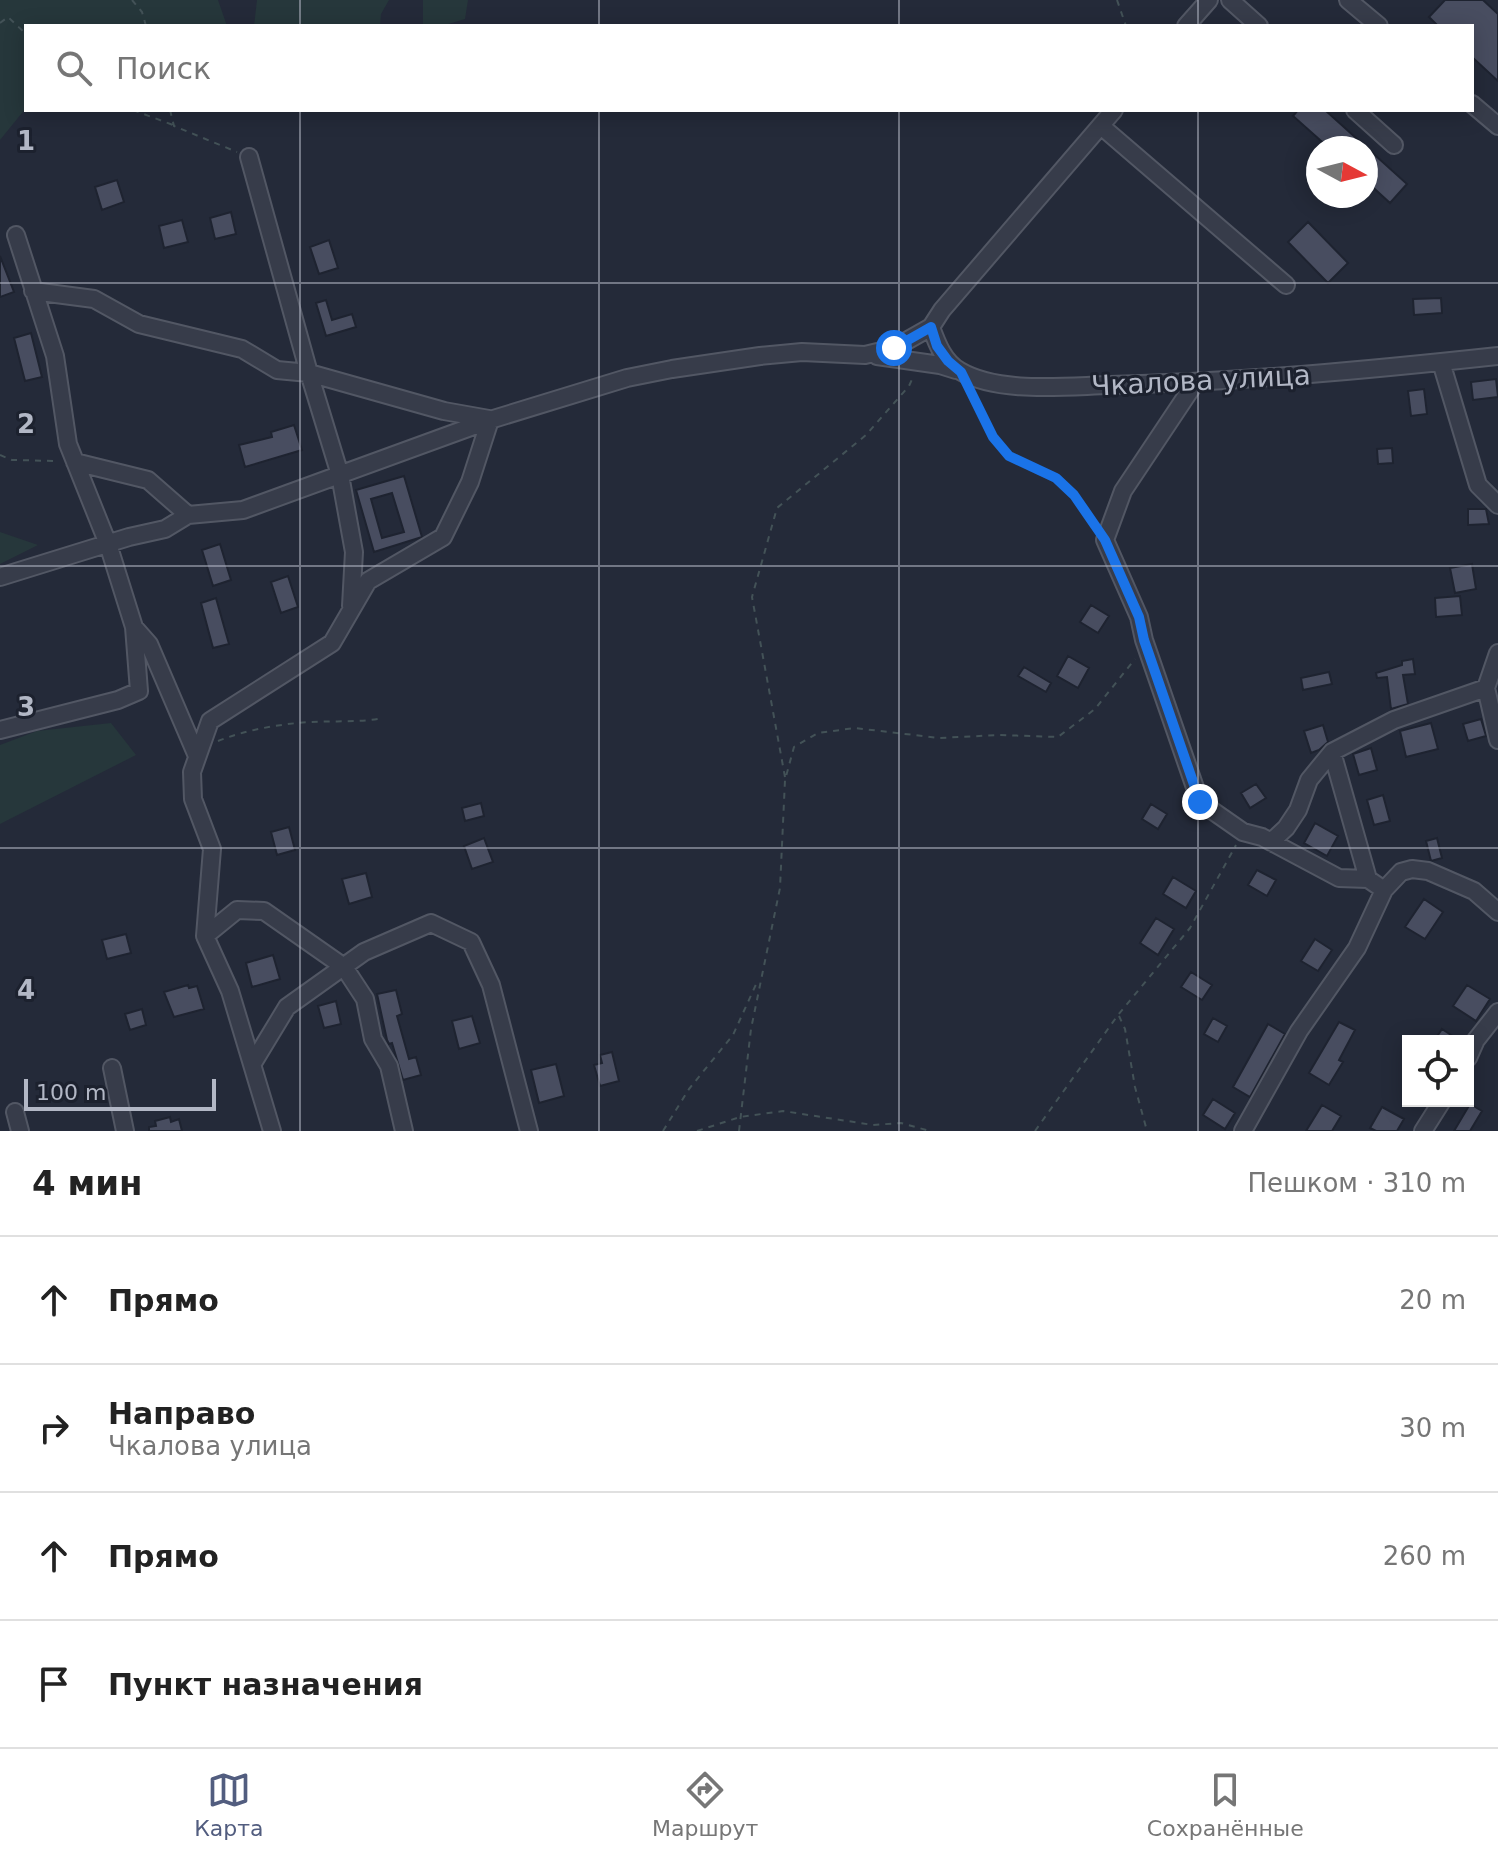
<!DOCTYPE html>
<html lang="ru">
<head>
<meta charset="utf-8">
<style>
  body { margin:0; font-family:"DejaVu Sans",sans-serif; background:#f6f6f6; color:#222 }
  .controls { position:absolute; right:24px; bottom:24px; display:grid; overflow:hidden; border-radius:0px; box-shadow:0 4px 20px #0003 }
  .controls button { width:72px; height:72px; display:grid; place-items:center; padding:0; border:0; border-bottom:2px solid #e0e0e0; background:#fff; color:#222; font:40px sans-serif }
  .compass { position:absolute; left:1306px; top:136px; width:72px; height:72px; border-radius:50%; background:#fff; box-shadow:0 4px 20px #0003; rotate:97deg }
  .scale { position:absolute; left:24px; bottom:20px; width:192px; box-sizing:border-box; padding-left:8px; border:4px solid #b2b7c5; border-top:0; font-size:22px; line-height:28px; white-space:nowrap; color:#b2b7c5; -webkit-text-stroke:6px #1c212e; paint-order:stroke }
  .stop { position:absolute; width:24px; height:24px; margin:-18px; border:6px solid #1a73e8; border-radius:50%; background:#fff }
  .stop.end { background:#1a73e8; border-color:#fff; box-shadow:0 2px 8px #0008 }
  .list { margin:0; padding:0; list-style:none }
  h2 { display:flex; justify-content:space-between; align-items:center; height:104px; margin:0; padding:0 32px; font-size:34px }
  h2 small { font-size:26px; font-weight:400; color:#767676 }
  .list li { display:grid; grid-template-columns:52px 1fr auto; gap:24px; align-items:center; box-sizing:border-box; height:128px; padding:0 32px; border-top:2px solid #e0e0e0 }
  .list b { display:block; font-size:30px; white-space:nowrap }
  .list p { margin:0; font-size:26px; white-space:nowrap; color:#767676 }
  .list em { font-size:26px; font-style:normal; color:#767676 }
  .icon { flex:none; width:44px; height:44px; fill:none; stroke:currentColor; stroke-width:2; stroke-linecap:round; stroke-linejoin:round }
  .map { position:relative; flex:none; width:1498px; height:1131px; overflow:hidden }
  .search { position:absolute; background:#fff; box-shadow:0 4px 20px #0003; left:24px; right:24px; top:24px; height:88px; display:flex; align-items:center; gap:20px; box-sizing:border-box; padding:0 28px; border-radius:0px; color:#767676; font-size:30px }
  .sheet { height:616px; background:#fff }
  nav { display:flex; justify-content:space-around; align-items:center; box-sizing:border-box; height:112px; border-top:2px solid #e0e0e0; background:#fff; font-size:22px; color:#767676 }
  nav a { display:grid; justify-items:center; gap:4px }
  nav .on { color:#525d7f }
  .map>svg:first-child { display:block }
</style>
</head>
<body>
<div class="map">
<svg width="1498" height="1131" viewBox="0 0 1498 1131">
  <rect width="100%" height="100%" fill="#242a39"/>
  <path fill="#26373b" d="M 0,0 L 218,0 L 227,26 L 26,26 L 26,108 L 0,140 Z
    M 257,0 L 389,0 L 381,14 L 380,26 L 254,26 Z
    M 423,0 L 468,0 L 465,19 L 442,26 L 423,26 Z
    M 0,532 L 38,545 L 0,564 Z
    M 111,723 L 136,755 L 0,824 L 0,745 L 37,731 Z"/>
  <path fill="#484d60" stroke="#1e2330" stroke-width="2" fill-rule="evenodd" d="M 1445,0 L 1483,0 L 1498,14 L 1498,81 L 1472,57 L 1472,26 L 1438,26 L 1429,17 Z
    M 1298,110 L 1325,110 L 1407,184 L 1390,203 L 1366,181 L 1366,148 L 1329,148 L 1293,116 Z
    M 117,180 L 124,202 L 102,210 L 95,187 Z
    M 231,212 L 236,234 L 215,239 L 210,218 Z
    M 182,220 L 188,242 L 164,248 L 159,226 Z
    M 1308,222 L 1348,263 L 1328,283 L 1288,242 Z
    M 329,240 L 338,268 L 319,274 L 310,247 Z
    M 0,256 L 14,292 L 0,297 Z
    M 1441,298 L 1442,313 L 1414,315 L 1413,299 Z
    M 326,300 L 332,320 L 352,314 L 356,327 L 326,336 L 316,303 Z
    M 31,333 L 42,377 L 25,381 L 14,338 Z
    M 1496,379 L 1498,397 L 1473,400 L 1471,382 Z
    M 1424,389 L 1427,414 L 1411,416 L 1408,391 Z
    M 294,425 L 302,450 L 245,467 L 239,445 L 272,437 L 271,432 Z
    M 1392,448 L 1393,463 L 1378,464 L 1377,449 Z
    M 404,476 L 422,537 L 374,552 L 356,490 ZM 392,493 L 404,532 L 382,538 L 371,499 Z
    M 1468,509 L 1486,509 L 1489,524 L 1468,525 Z
    M 220,544 L 231,580 L 213,586 L 202,550 Z
    M 1472,564 L 1476,589 L 1455,593 L 1450,568 Z
    M 288,576 L 298,607 L 281,613 L 271,582 Z
    M 1460,596 L 1462,615 L 1436,617 L 1435,598 Z
    M 216,598 L 229,644 L 213,648 L 201,603 Z
    M 1091,605 L 1109,616 L 1098,633 L 1080,622 Z
    M 1068,656 L 1089,668 L 1078,688 L 1057,676 Z
    M 1413,659 L 1415,674 L 1403,675 L 1408,704 L 1391,709 L 1387,677 L 1377,678 L 1376,673 L 1402,665 L 1402,661 Z
    M 1024,667 L 1051,683 L 1046,692 L 1018,676 Z
    M 1329,672 L 1332,684 L 1303,690 L 1301,678 Z
    M 1481,719 L 1486,736 L 1468,741 L 1463,724 Z
    M 1431,723 L 1438,749 L 1406,757 L 1400,731 Z
    M 1323,725 L 1328,742 L 1319,750 L 1311,753 L 1304,731 Z
    M 1371,748 L 1377,770 L 1359,775 L 1353,754 Z
    M 1256,784 L 1266,798 L 1250,808 L 1241,793 Z
    M 1383,795 L 1390,821 L 1374,825 L 1367,800 Z
    M 481,803 L 484,816 L 465,821 L 462,808 Z
    M 1151,804 L 1167,814 L 1158,829 L 1142,819 Z
    M 1315,823 L 1338,836 L 1327,856 L 1304,843 Z
    M 289,827 L 295,850 L 277,855 L 271,832 Z
    M 484,838 L 493,862 L 472,869 L 464,846 Z
    M 1437,838 L 1442,858 L 1431,861 L 1426,841 Z
    M 1257,870 L 1276,880 L 1267,896 L 1248,885 Z
    M 366,873 L 372,897 L 349,904 L 342,879 Z
    M 1173,877 L 1196,891 L 1186,908 L 1163,894 Z
    M 1424,899 L 1443,912 L 1425,939 L 1405,927 Z
    M 1156,918 L 1174,929 L 1158,955 L 1140,943 Z
    M 126,934 L 131,953 L 107,959 L 102,940 Z
    M 1315,939 L 1332,950 L 1318,971 L 1301,961 Z
    M 273,955 L 280,979 L 252,987 L 246,963 Z
    M 1191,972 L 1212,985 L 1202,1000 L 1181,987 Z
    M 188,985 L 189,988 L 197,986 L 204,1009 L 174,1017 L 164,992 Z
    M 1467,985 L 1490,999 L 1476,1021 L 1453,1006 Z
    M 396,990 L 402,1014 L 397,1016 L 409,1059 L 416,1057 L 421,1075 L 403,1080 L 392,1043 L 389,1044 L 387,1040 L 377,994 Z
    M 336,1001 L 341,1024 L 324,1028 L 318,1006 Z
    M 142,1009 L 146,1025 L 130,1030 L 125,1014 Z
    M 472,1016 L 480,1043 L 459,1049 L 452,1021 Z
    M 1213,1018 L 1227,1026 L 1218,1042 L 1204,1034 Z
    M 1339,1022 L 1355,1030 L 1339,1060 L 1343,1062 L 1329,1085 L 1309,1073 Z
    M 1268,1024 L 1285,1034 L 1250,1097 L 1233,1087 Z
    M 1442,1029 L 1460,1041 L 1434,1041 Z
    M 612,1052 L 619,1081 L 600,1086 L 594,1065 L 602,1063 L 600,1055 Z
    M 556,1064 L 564,1096 L 539,1103 L 531,1070 Z
    M 1213,1099 L 1235,1113 L 1225,1129 L 1203,1115 Z
    M 1470,1104 L 1482,1111 L 1470,1131 L 1454,1131 Z
    M 1322,1105 L 1341,1116 L 1332,1131 L 1306,1131 Z
    M 1382,1107 L 1404,1119 L 1397,1131 L 1376,1131 L 1370,1128 Z
    M 170,1117 L 171,1122 L 179,1119 L 182,1131 L 149,1131 L 149,1127 L 156,1126 L 155,1121 Z"/>
  <g fill="none" stroke-linecap="round" stroke-linejoin="round">
    <defs>
      <path id="minor" d="M 1230,0 L 1259,26
        M 1348,0 L 1379,26
        M 1186,26 L 1209,0
        M 1472,104 L 1498,126
        M 1355,110 L 1394,145
        M 1101,126 L 1286,285
        M 249,157 L 309,373 L 444,411 L 489,419
        M 16,235 L 55,356 L 68,444 L 108,544 L 134,627 L 149,644 L 197,756
        M 33,291 L 94,299 L 139,324 L 242,349 L 277,370 L 309,373 L 340,475 L 354,552 L 351,606
        M 931,327 C 937,344 944,362 960,371 C 999,394 1067,386 1110,385 C 1240,382 1369,370 1498,356
        M 877,356 L 940,365 L 956,370
        M 1441,362 L 1478,485 L 1498,505
        M 1195,383 L 1123,491 L 1105,540 L 1139,617 L 1144,640 L 1200,802 L 1243,832 L 1262,837 L 1339,878 L 1368,879 L 1384,890 L 1357,948 L 1299,1031 L 1243,1131
        M 75,462 L 148,480 L 188,515
        M 0,577 L 129,537 L 165,529 L 188,515 L 243,510 L 490,420 L 627,378 L 672,369 L 760,356 L 802,352 L 865,355 L 894,348 L 931,327 L 942,310 L 1114,110
        M 1486,688 L 1498,740
        M 0,730 L 118,700 L 139,691 L 134,627
        M 1332,752 L 1368,879
        M 1271,842 L 1286,828 L 1298,810 L 1309,780 L 1332,752 L 1394,720 L 1486,688 L 1498,653
        M 1384,890 L 1401,872 L 1412,869 L 1428,871 L 1474,891 L 1498,912
        M 205,936 L 237,910 L 264,911 L 344,967 L 365,999 L 373,1039 L 389,1066 L 404,1131
        M 1468,1058 L 1476,1040 L 1498,1012
        M 253,1063 L 287,1007 L 364,952 L 431,923 L 471,942 L 491,985 L 529,1131
        M 112,1068 L 125,1131
        M 15,1112 L 20,1131
        M 272,1131 L 230,991 L 205,936 L 212,849 L 193,799 L 192,772 L 210,721 L 332,643 L 368,581 L 443,537 L 470,482 L 490,420
        M 1423,1131 L 1442,1101"/>
    </defs>
    <use href="#minor" stroke="#525764" stroke-width="20"/>
    <path stroke="#435257" stroke-width="2" stroke-dasharray="6 6" stroke-linecap="butt" d="M 132,0 L 142,12 L 146,26
      M 1117,0 L 1126,26
      M 0,23 L 8,17 L 26,34
      M 133,110 L 173,125
      M 170,110 L 174,126 L 237,152
      M 971,392 L 993,437 L 1009,456 L 1056,478 L 1074,495 L 1096,526
      M 0,455 L 12,460 L 58,461
      M 218,741 C 243,731 270,726 297,723 C 324,720 351,723 378,719
      M 785,777 L 752,597 L 777,508 L 866,435 L 909,386 L 913,377
      M 1119,1016 L 1125,1029 L 1135,1087 L 1147,1131
      M 663,1131 L 689,1089 L 733,1035 L 758,980
      M 697,1131 L 740,1117 L 783,1111 L 873,1125 L 901,1123 L 930,1131
      M 739,1131 L 751,1029 L 780,888 L 785,780 L 794,747 L 818,733 L 855,728 L 939,738 L 1000,735 L 1058,737 L 1095,709 L 1135,659
      M 1035,1131 L 1118,1015 L 1190,928 L 1236,845"/>
    <use href="#minor" stroke="#373c4a" stroke-width="16"/>
  </g>
  <g fill="none" stroke-linecap="round" stroke-linejoin="round">
    <path stroke="#1a73e8" stroke-width="10" d="M 894,348 L 931,327 L 937,346 L 948,361 L 961,372 L 993,437 L 1009,456 L 1056,478 L 1074,495 L 1105,540 L 1139,617 L 1144,640 L 1200,802"/>
  </g>
  <path fill="none" stroke="#b2b7c5" stroke-width="2" stroke-opacity="0.55" d="M 300,0 L 300,26M 599,0 L 599,26M 899,0 L 899,26M 1198,0 L 1198,26M 300,110 L 300,1131M 599,110 L 599,1131M 899,110 L 899,1131M 1198,110 L 1198,1131M 0,283 L 1498,283M 0,566 L 1498,566M 0,848 L 1498,848"/>
  <g text-anchor="middle" stroke-width="6" stroke-linejoin="round" paint-order="stroke">
    <g font-size="28" fill="#b2b7c5" stroke="#1c212e">
      <text transform="translate(1201 380) rotate(-3)" y="10">Чкалова улица</text>
    </g>
  </g>
  <g font-size="26" text-anchor="middle" font-weight="bold" fill="#b2b7c5" stroke="#1c212e" stroke-width="6" stroke-linejoin="round" paint-order="stroke">
    <text x="26" y="150">1</text>
    <text x="26" y="433">2</text>
    <text x="26" y="716">3</text>
    <text x="26" y="999">4</text>
  </g>
</svg>
<div class="controls">
<button><svg class="icon" aria-label="locate" viewBox="0 0 24 24"><circle cx="12" cy="12" r="6"/><path d="M12 2v4M12 18v4M2 12h4M18 12h4"/></svg></button>
</div>
<svg class="compass" viewBox="-18 -18 36 36"><path d="M0-13l5 13h-10z" fill="#e53935"/><path d="M0 13l5-13h-10z" fill="#767676"/></svg>
<div class="scale">100 m</div>
<div class="stop" style="left:894px;top:348px"></div>
<div class="stop end" style="left:1200px;top:802px"></div>
<div class="search"><svg class="icon" aria-label="search" viewBox="0 0 24 24"><circle cx="10" cy="10" r="6"/><path d="M15 15l6 6"/></svg>Поиск</div>
</div>
<section class="sheet">
<h2>4 мин<small>Пешком · 310 m</small></h2>
<ul class="list">
<li><svg class="icon" aria-label="ahead" viewBox="0 0 24 24"><path d="M12 20V5M6 11l6-6 6 6"/></svg><div><b>Прямо</b></div><em>20 m</em></li>
<li><svg class="icon" aria-label="right" viewBox="0 0 24 24"><path d="M7 20v-9h11M14 6l5 5-5 5"/></svg><div><b>Направо</b><p>Чкалова улица</p></div><em>30 m</em></li>
<li><svg class="icon" aria-label="ahead" viewBox="0 0 24 24"><path d="M12 20V5M6 11l6-6 6 6"/></svg><div><b>Прямо</b></div><em>260 m</em></li>
<li><svg class="icon" aria-label="arrive" viewBox="0 0 24 24"><path d="M6 21V4h12l-3 4 3 4H6"/></svg><div><b>Пункт назначения</b></div></li>
</ul>
</section>
<nav>
<a class="on"><svg class="icon" aria-label="map" viewBox="0 0 24 24"><path d="M3 6l6-2 6 2 6-2v14l-6 2-6-2-6 2zM9 4v14M15 6v14"/></svg>Карта</a>
<a><svg class="icon" aria-label="directions" viewBox="0 0 24 24"><path d="M12 3l9 9-9 9-9-9zM9 14v-3h6M13 9l2 2-2 2"/></svg>Маршрут</a>
<a><svg class="icon" aria-label="saved" viewBox="0 0 24 24"><path d="M7 4h10v16l-5-4-5 4z"/></svg>Сохранённые</a>
</nav>
</body>
</html>
